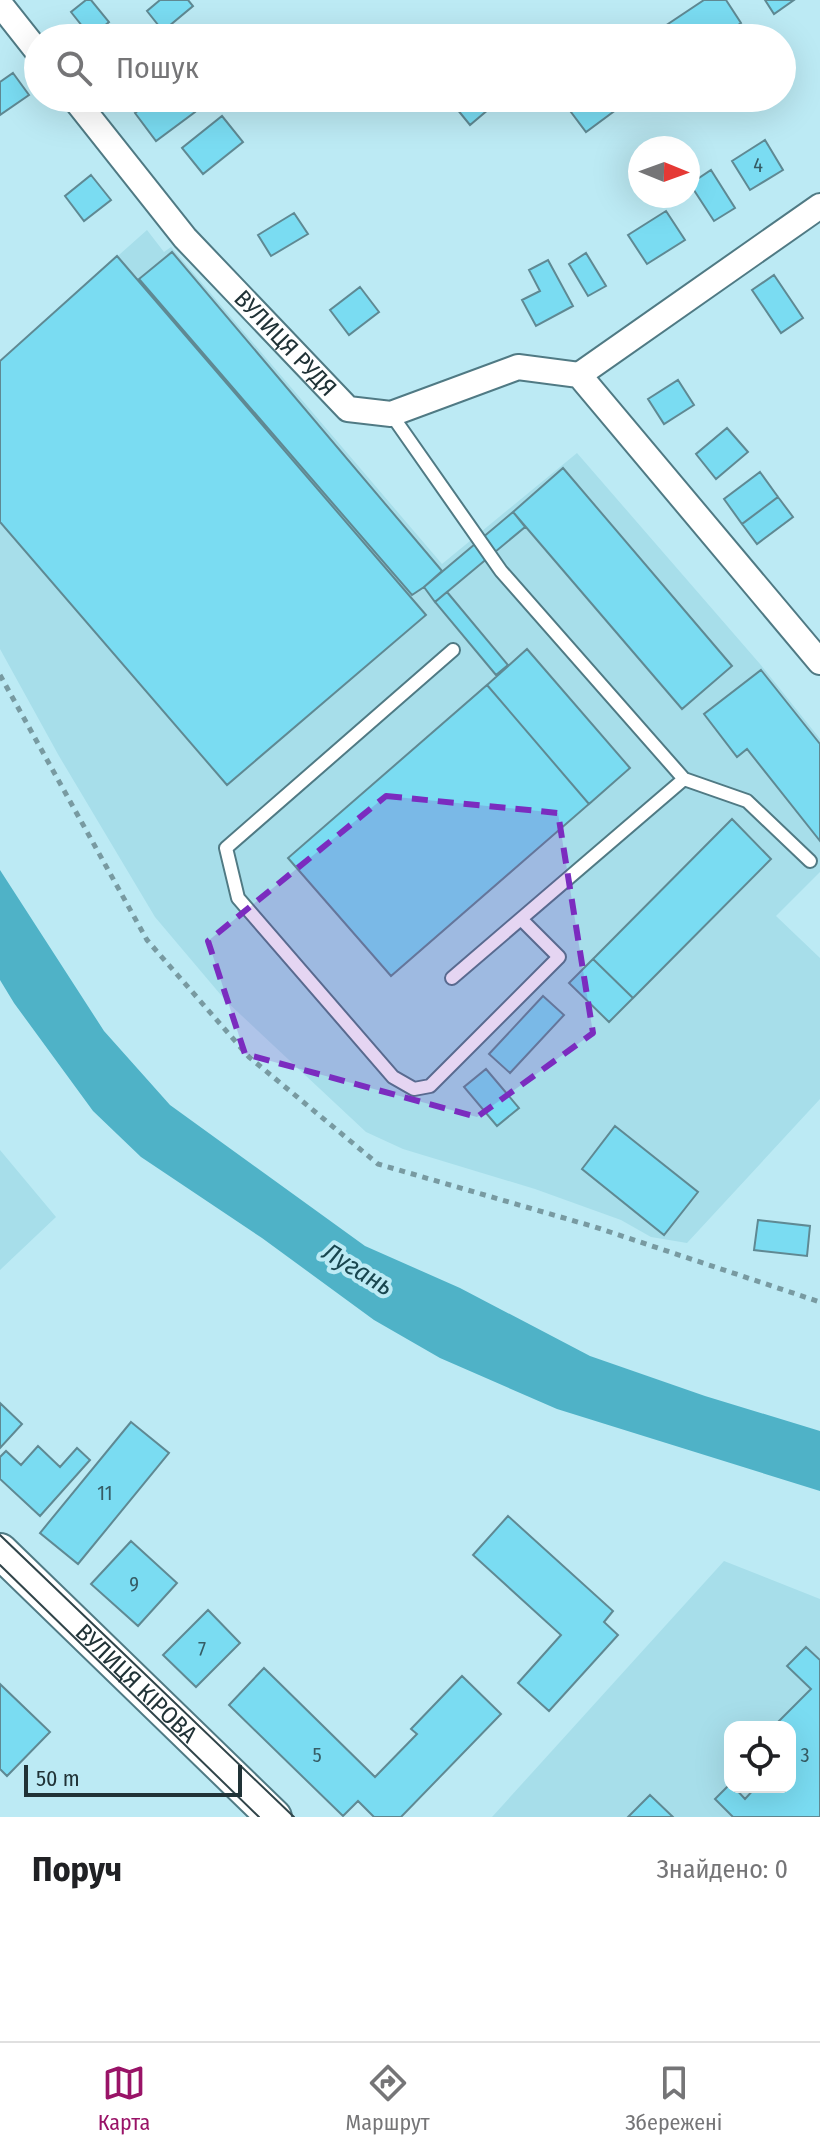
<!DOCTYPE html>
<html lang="uk">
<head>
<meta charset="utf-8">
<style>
  body { margin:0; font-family:"Fira Sans Condensed",sans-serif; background:#f6f6f6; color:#202124 }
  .controls { position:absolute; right:24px; bottom:24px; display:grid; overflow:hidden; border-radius:16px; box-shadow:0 8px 32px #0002 }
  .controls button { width:72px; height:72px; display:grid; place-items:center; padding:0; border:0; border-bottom:2px solid #e0e0e0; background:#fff; color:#202124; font:40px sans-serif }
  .compass { position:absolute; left:628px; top:136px; width:72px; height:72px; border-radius:50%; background:#fff; box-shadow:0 8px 32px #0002; rotate:91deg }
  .scale { position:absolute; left:24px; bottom:20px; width:218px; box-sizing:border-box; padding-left:8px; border:4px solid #203236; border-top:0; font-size:22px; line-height:28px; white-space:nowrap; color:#203236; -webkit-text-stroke:6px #bceaf4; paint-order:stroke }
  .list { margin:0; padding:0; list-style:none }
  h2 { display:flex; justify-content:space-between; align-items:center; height:104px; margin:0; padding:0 32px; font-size:34px }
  h2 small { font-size:26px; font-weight:400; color:#757577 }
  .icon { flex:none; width:44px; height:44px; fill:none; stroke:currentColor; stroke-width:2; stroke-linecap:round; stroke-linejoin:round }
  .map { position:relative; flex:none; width:820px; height:1817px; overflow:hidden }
  .search { position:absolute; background:#fff; box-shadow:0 8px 32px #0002; left:24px; right:24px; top:24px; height:88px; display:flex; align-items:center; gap:20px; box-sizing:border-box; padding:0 28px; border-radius:44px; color:#757577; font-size:30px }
  .sheet { height:224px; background:#fff }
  nav { display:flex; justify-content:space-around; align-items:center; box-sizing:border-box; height:112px; border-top:2px solid #e0e0e0; background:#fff; font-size:22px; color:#757577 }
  nav a { display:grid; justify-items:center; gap:4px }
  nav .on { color:#991367 }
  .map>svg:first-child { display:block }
</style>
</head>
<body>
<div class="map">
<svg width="820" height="1817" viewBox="0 0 820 1817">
  <rect width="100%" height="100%" fill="#bceaf4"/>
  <path fill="#a7deea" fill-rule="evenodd" d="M 147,230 L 164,252 L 171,247 L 442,564 L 577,453 L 760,664 L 820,739 L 820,872 L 776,916 L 820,958 L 820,1099 L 687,1243 L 651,1237 L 621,1220 L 535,1189 L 403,1149 L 366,1132 L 226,1001 L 155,917 L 59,756 L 0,649 L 0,361 Z
    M 0,1150 L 56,1217 L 0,1270 Z
    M 724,1561 L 820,1599 L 820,1817 L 492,1817 ZM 730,1727 L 790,1727 L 790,1787 L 730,1787 Z"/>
  <path fill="#4fb2c7" d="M 0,870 L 104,1031 L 170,1105 L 365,1246 L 460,1288 L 590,1356 L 705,1396 L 820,1431 L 820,1491 L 557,1409 L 440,1358 L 374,1320 L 262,1238 L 141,1157 L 93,1111 L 14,1003 L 0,980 Z"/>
  <path fill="#7adcf2" stroke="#5f8993" stroke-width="2" d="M 86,0 L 91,0 L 109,22 L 91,37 L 71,12 Z
    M 160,0 L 188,0 L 193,6 L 163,31 L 147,11 Z
    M 704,0 L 726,0 L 741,23 L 719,38 L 647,38 Z
    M 765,0 L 794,0 L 774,14 Z
    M 13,73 L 29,95 L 0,115 L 0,82 Z
    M 155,98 L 184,98 L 195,112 L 156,141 L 135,113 Z
    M 448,98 L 502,98 L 470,125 Z
    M 565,98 L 632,98 L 586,132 L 562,100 Z
    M 222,116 L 243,142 L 203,174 L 182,148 Z
    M 765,140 L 783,170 L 750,190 L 732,161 Z
    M 711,170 L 735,208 L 714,221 L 690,184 Z
    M 91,175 L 111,200 L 84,221 L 65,196 Z
    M 666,211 L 685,240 L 647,264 L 628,235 Z
    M 294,213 L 308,234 L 271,256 L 258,235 Z
    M 172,252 L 442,571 L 424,587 L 412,595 L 139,279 Z
    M 586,253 L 606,286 L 588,296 L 569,264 Z
    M 117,256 L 426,615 L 227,785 L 0,522 L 0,361 Z
    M 548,260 L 573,306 L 536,326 L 522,300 L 540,291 L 529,270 Z
    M 774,275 L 803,318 L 781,333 L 752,290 Z
    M 360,287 L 379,312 L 349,335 L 330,310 Z
    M 678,380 L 694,405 L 664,424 L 648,399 Z
    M 727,428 L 748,452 L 716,479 L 696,454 Z
    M 563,468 L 732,666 L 682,709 L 513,512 Z
    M 760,472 L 778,497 L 742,524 L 724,499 Z
    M 778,497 L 793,517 L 757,544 L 742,524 Z
    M 513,512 L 525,527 L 435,602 L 424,587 Z
    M 447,592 L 508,665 L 496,675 L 435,602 Z
    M 527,649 L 630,768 L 589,804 L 487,685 Z
    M 761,670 L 820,744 L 820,841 L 747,749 L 737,757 L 704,714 Z
    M 487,685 L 589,804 L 391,976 L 288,858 Z
    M 732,819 L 771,859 L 633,998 L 593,959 Z
    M 593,959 L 633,998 L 609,1022 L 569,983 Z
    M 543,996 L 564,1015 L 510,1073 L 489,1054 Z
    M 486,1069 L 519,1108 L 497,1126 L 464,1087 Z
    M 615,1126 L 698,1192 L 664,1235 L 582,1169 Z
    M 758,1220 L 810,1226 L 807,1256 L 754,1250 Z
    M 0,1403 L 22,1424 L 0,1448 Z
    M 131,1422 L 169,1453 L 78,1564 L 40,1533 Z
    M 38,1446 L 60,1467 L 77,1448 L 90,1460 L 40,1516 L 0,1479 L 0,1457 L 6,1451 L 21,1465 Z
    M 508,1516 L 613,1611 L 604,1622 L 618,1635 L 549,1711 L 518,1683 L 561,1635 L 473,1555 Z
    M 131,1541 L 177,1583 L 138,1626 L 91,1584 Z
    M 208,1610 L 240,1643 L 196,1687 L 163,1655 Z
    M 806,1647 L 820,1660 L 820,1817 L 733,1817 L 715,1799 L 730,1784 L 730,1787 L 734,1787 L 745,1799 L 756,1787 L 790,1787 L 790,1727 L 773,1727 L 811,1689 L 787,1666 Z
    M 264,1668 L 375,1777 L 417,1734 L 411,1729 L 462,1676 L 501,1714 L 401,1817 L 374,1817 L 358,1801 L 343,1816 L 229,1705 Z
    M 0,1684 L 50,1732 L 7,1776 L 0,1769 Z
    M 650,1795 L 673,1817 L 628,1817 Z"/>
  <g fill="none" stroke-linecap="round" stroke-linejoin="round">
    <defs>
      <path id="lane" d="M 391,414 L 501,571 L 684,779 L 747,801 L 810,861
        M 453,650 L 226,848 L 238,898 L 393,1077 L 414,1089 L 430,1086 L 559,957 L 521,919
        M 452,978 L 684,779"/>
      <g id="street">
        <path d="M 0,4 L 38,52"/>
        <path id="s1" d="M 74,98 L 185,238 L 348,409 L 391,414 L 518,367 L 579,375 L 820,662"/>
        <path d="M 579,375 L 820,206"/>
      </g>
      <g id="secondary">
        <path id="s2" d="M 0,1551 L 274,1817"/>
      </g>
    </defs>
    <use href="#lane" stroke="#507a84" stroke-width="16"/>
    <use href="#street" stroke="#507a84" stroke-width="28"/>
    <use href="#secondary" stroke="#507a84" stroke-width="38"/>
    <path stroke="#789aa1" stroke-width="5" stroke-dasharray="6 6" stroke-linecap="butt" d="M 0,675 L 147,940 L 249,1057 L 378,1164 L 595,1227 L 820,1302"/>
    <use href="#lane" stroke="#fff" stroke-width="12"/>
    <use href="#street" stroke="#fff" stroke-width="24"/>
    <use href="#secondary" stroke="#fff" stroke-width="34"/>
    <path stroke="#31454a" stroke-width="2" d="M 0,1535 L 294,1817
      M 0,1565 L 259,1817"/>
  </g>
  <path fill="#7b2cbf" fill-opacity="0.2" stroke="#7b2cbf" stroke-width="6" stroke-dasharray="16 10" stroke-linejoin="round" d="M 386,796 L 558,813 L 593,1033 L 477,1117 L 245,1054 L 208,941 Z"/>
  <g text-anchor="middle" stroke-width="8" stroke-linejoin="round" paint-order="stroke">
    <g font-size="20" fill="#365c65">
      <text x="758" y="172">4</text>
      <text x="105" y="1500">11</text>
      <text x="134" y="1591">9</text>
      <text x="202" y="1656">7</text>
      <text x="317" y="1762">5</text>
      <text x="805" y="1762">3</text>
    </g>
    <g font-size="24" fill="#203236" stroke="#bceaf4">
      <text dy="8" stroke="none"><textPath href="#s1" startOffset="324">ВУЛИЦЯ РУДЯ</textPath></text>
      <text dy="8" stroke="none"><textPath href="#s2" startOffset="190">ВУЛИЦЯ КІРОВА</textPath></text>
    </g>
    <g font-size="26" font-style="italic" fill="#19464f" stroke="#bceaf4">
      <text transform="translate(358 1269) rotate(31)" y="9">Лугань</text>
    </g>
  </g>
</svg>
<div class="controls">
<button><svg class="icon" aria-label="locate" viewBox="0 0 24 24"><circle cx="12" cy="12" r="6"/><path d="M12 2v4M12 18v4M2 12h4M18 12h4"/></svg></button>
</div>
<svg class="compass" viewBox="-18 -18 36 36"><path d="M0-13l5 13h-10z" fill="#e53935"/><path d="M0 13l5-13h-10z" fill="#757577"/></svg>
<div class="scale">50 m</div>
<div class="search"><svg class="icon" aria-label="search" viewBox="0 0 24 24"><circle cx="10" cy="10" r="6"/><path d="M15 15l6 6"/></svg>Пошук</div>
</div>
<section class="sheet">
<h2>Поруч<small>Знайдено: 0</small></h2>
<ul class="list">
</ul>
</section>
<nav>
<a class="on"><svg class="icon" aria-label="map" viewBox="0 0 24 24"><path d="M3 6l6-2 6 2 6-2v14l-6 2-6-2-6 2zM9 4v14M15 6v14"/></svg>Карта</a>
<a><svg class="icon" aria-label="directions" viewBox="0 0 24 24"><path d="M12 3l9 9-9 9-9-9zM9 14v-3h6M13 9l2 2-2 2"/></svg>Маршрут</a>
<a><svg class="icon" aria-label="saved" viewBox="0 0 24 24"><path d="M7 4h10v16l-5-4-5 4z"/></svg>Збережені</a>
</nav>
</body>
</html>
